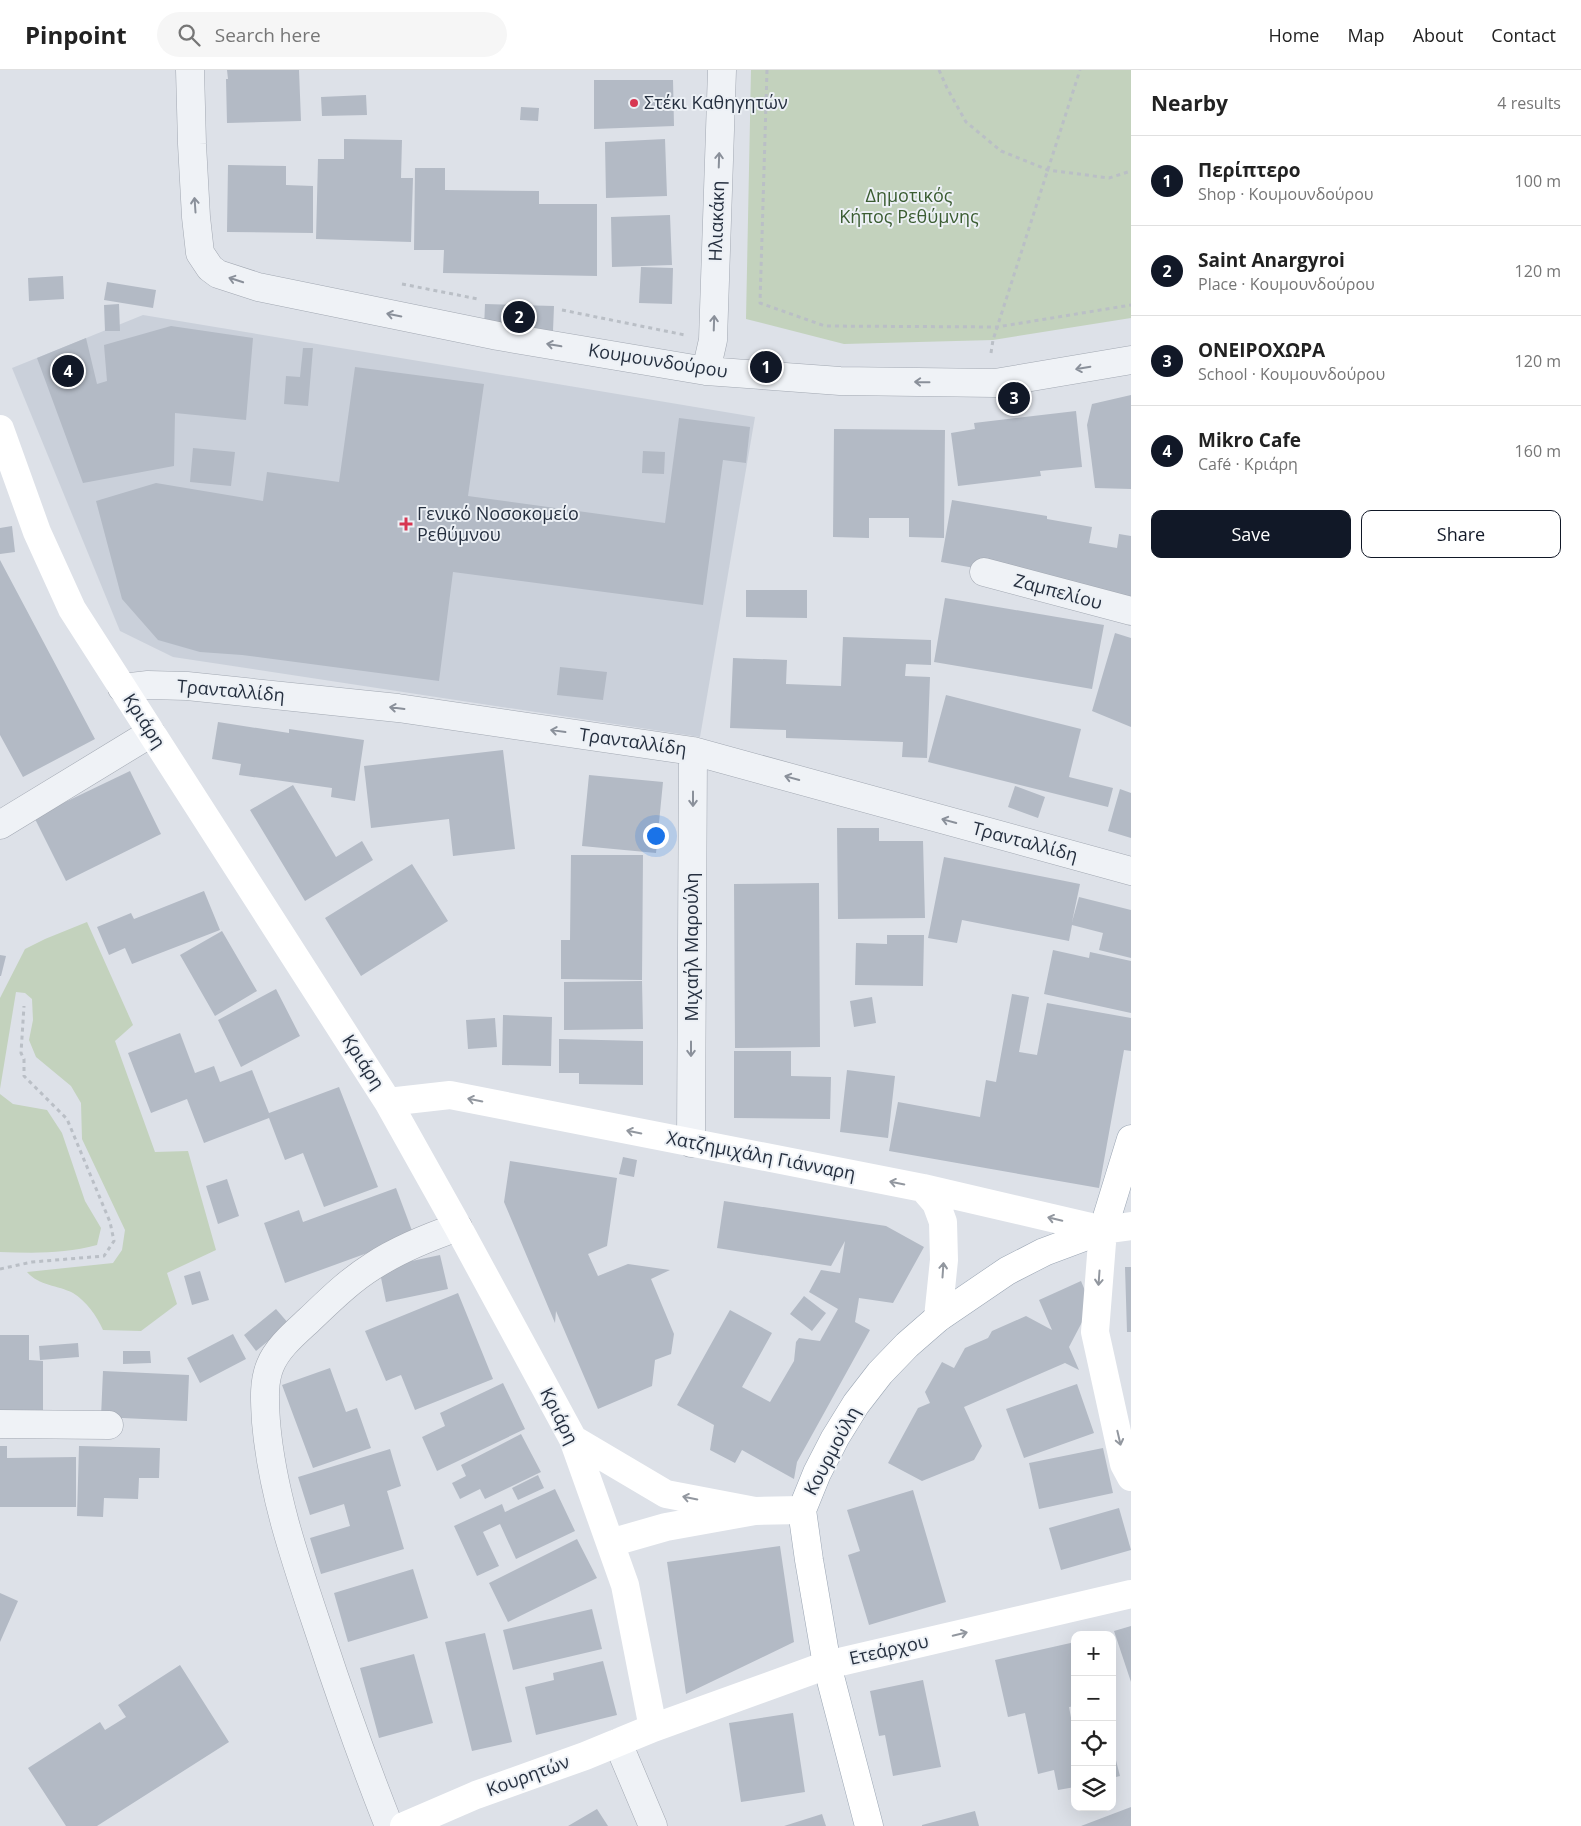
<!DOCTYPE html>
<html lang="en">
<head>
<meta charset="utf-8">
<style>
  body { margin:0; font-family:"Open Sans",sans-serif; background:#f6f6f6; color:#222 }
  .controls { position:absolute; right:15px; bottom:15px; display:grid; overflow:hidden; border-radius:10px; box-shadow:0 5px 20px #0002 }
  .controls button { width:45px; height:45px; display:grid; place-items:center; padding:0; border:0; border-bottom:1px solid #e0e0e0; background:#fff; color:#222; font:25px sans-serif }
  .you { position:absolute; left:655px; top:765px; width:18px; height:18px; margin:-12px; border:4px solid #fff; border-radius:50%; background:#1a73e8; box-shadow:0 0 0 8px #1a73e833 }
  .badge { display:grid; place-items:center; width:32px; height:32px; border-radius:50%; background:#111827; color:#fff; font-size:16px; font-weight:700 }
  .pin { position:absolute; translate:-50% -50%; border:2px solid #fff; box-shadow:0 1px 5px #0006 }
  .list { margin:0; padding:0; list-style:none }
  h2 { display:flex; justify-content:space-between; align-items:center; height:65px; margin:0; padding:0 20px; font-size:21px }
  h2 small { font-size:16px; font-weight:400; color:#767676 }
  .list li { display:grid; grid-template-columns:32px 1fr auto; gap:15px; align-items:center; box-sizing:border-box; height:90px; padding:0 20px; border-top:1px solid #e0e0e0 }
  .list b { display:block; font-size:19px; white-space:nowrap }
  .list p { margin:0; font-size:16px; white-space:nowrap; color:#767676 }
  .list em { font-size:16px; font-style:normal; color:#767676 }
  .actions { display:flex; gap:10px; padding:15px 20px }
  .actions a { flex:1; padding:11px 0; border:1px solid #111827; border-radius:10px; text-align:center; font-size:18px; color:#111827 }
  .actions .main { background:#111827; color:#fff }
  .icon { flex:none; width:28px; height:28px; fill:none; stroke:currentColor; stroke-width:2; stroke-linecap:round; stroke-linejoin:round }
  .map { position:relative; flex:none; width:1131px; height:1756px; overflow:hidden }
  header { display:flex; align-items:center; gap:30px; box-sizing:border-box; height:70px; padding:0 25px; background:#fff; border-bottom:1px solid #e0e0e0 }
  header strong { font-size:24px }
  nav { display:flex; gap:28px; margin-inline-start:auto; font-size:18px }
  .search { width:350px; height:45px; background:#f6f6f6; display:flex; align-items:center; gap:12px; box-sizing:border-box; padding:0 18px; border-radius:28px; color:#767676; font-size:19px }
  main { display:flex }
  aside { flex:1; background:#fff }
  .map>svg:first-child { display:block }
</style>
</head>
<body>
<header>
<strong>Pinpoint</strong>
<div class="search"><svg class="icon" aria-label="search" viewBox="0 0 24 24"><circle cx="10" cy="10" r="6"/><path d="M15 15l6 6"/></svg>Search here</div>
<nav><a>Home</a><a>Map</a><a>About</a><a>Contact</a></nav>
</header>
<main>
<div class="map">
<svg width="1131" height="1756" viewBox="0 0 1131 1756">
  <rect width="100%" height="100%" fill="#dde1e8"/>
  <path fill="#cad0da" d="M 143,245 L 755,347 L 700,667 L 173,587 L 120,561 L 12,298 Z"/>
  <path fill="#c3d2bd" d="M 751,0 L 1131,0 L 1131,248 L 993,270 L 844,274 L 746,249 Z
    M 87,852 L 133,955 L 115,971 L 155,1082 L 188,1081 L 216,1180 L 167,1203 L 177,1234 L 141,1261 L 103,1260 C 97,1246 86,1231 73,1223 C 58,1215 39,1216 27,1202 L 113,1193 L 122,1180 L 125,1160 L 82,1069 L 81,1033 L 71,1016 L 36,987 L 29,970 L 33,950 L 32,929 L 25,923 L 16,922 L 0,1019 L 0,928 L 25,879 L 45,869 Z
    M 0,1024 L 13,1034 L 47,1040 L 62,1063 L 85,1131 L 101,1158 L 97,1175 C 65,1184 33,1183 0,1182 Z"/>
  <path fill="#b3bac5" d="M 227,0 L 299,0 L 301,51 L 227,53 L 226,9 L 228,9 Z
    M 594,10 L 673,10 L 674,56 L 594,59 Z
    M 366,25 L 367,45 L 322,46 L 321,27 Z
    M 521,37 L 539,38 L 538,51 L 520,50 Z
    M 344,69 L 402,70 L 401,108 L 413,108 L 411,172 L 316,169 L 318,89 L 344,89 Z
    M 665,69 L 667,126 L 606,128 L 605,72 Z
    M 228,95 L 286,96 L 286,115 L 313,116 L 313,163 L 227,162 Z
    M 415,98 L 445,98 L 445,120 L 539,121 L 539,134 L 597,134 L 597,206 L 443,203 L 444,180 L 414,180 Z
    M 670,145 L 672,195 L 612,197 L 611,147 Z
    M 641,197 L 673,198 L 672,234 L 639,233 Z
    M 63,206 L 64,229 L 29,231 L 28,208 Z
    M 107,212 L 156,220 L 153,238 L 104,230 Z
    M 119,234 L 120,261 L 105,261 L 104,235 Z
    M 485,234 L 554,236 L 553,261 L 484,259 Z
    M 171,256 L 253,268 L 246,350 L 175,343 L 174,396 L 83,413 L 37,288 L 86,268 L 97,314 L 107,311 L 104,275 Z
    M 303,278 L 313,278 L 308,336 L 284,334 L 286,306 L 300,307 Z
    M 355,297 L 484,314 L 468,426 L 665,453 L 679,348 L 750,357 L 746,393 L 723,390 L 703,535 L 453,502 L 439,611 L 242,585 L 200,582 L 158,570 L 122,529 L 96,431 L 156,413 L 263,431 L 267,402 L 339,412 Z
    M 1131,325 L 1131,419 L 1095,418 L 1087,355 L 1092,334 Z
    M 1076,341 L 1082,397 L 1040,401 L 1041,406 L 958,416 L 951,363 L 975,359 L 974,353 Z
    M 834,359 L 945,360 L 944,468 L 909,467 L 909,448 L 869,448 L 869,468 L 833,467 Z
    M 193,378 L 235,382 L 231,416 L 190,412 Z
    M 643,381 L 665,382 L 664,404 L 642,403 Z
    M 952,430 L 1047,446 L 1047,449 L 1092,457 L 1089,473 L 1117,478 L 1119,464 L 1131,466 L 1131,530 L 1098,520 L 941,492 Z
    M 12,456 L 15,482 L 0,484 L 0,458 Z
    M 0,490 L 95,669 L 23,707 L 0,665 Z
    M 746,520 L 807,520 L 807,548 L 746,547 Z
    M 945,528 L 1104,555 L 1092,619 L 934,592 Z
    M 1115,563 L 1131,568 L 1131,657 L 1092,641 Z
    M 843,567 L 931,570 L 931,595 L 906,594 L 905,606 L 930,607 L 927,688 L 902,687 L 903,672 L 786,668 L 786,660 L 730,658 L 733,588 L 787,590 L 786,614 L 841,616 Z
    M 560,597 L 607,602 L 603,630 L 557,625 Z
    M 946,625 L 1081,659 L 1069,707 L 1113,718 L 1108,737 L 928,692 Z
    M 218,652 L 289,663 L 289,659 L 364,670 L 355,731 L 331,727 L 332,718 L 239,705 L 241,694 L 212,689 Z
    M 503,680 L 515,779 L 453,786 L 449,749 L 371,758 L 364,696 Z
    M 130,701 L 161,764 L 66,811 L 34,747 Z
    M 589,705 L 663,712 L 656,783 L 582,776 Z
    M 293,715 L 336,787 L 362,771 L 373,790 L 305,831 L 250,740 Z
    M 1015,716 L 1045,727 L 1038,748 L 1008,737 Z
    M 1120,719 L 1131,723 L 1131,768 L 1108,761 Z
    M 837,758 L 879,758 L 879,771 L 923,771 L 925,848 L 838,849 Z
    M 571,785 L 643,785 L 642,910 L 561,909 L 561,870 L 570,870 Z
    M 944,787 L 1080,814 L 1072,852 L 1079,827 L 1131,840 L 1131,888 L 1099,880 L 1103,863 L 1072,855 L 1069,871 L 962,850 L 957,873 L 928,868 Z
    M 412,794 L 448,851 L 361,906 L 325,848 Z
    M 819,813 L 820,977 L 735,978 L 734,814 Z
    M 204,821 L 220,860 L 132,894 L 125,878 L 109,885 L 97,857 L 131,843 L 134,849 Z
    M 222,861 L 257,921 L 215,946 L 180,885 Z
    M 887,865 L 924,865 L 923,916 L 855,915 L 856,873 L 887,874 Z
    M 1053,880 L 1089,888 L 1090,882 L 1131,891 L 1131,943 L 1044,924 Z
    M 0,885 L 6,886 L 1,906 L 0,906 Z
    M 642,911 L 643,959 L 564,960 L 564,912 Z
    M 276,919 L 300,966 L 241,997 L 218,950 Z
    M 1012,924 L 1029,927 L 1019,982 L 1037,985 L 1047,933 L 1131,948 L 1131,981 L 1124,980 L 1099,1118 L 889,1081 L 898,1032 L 980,1047 L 986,1010 L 996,1012 Z
    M 872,927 L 876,953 L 854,957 L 850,931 Z
    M 503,945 L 552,947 L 551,996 L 502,995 Z
    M 495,948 L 497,977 L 468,979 L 466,950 Z
    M 180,963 L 195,1003 L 214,996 L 220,1012 L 252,1000 L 269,1043 L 339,1017 L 378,1117 L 324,1137 L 303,1083 L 285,1090 L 269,1048 L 204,1073 L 187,1029 L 151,1043 L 128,983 Z
    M 559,969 L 643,971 L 643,1015 L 579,1014 L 579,1003 L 559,1003 Z
    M 734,981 L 791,981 L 791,1006 L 831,1007 L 830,1049 L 734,1048 Z
    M 847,1000 L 895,1006 L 888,1068 L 840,1062 Z
    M 623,1087 L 637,1090 L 634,1107 L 619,1104 Z
    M 510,1091 L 617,1108 L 607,1176 L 588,1184 L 598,1206 L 628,1194 L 670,1200 L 651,1209 L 674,1264 L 671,1284 L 655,1290 L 652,1316 L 598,1339 L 556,1241 L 555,1253 L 504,1132 Z
    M 227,1109 L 239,1146 L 218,1154 L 206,1116 Z
    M 396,1118 L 414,1166 L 285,1213 L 264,1153 L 299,1140 L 303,1152 Z
    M 724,1131 L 886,1156 L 924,1177 L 893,1233 L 859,1228 L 855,1252 L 870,1260 L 797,1392 L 794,1409 L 742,1380 L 735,1393 L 710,1380 L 714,1355 L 677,1335 L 730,1240 L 772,1263 L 742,1317 L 770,1332 L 794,1291 L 796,1272 L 799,1268 L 820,1271 L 838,1239 L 809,1222 L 821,1200 L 840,1203 L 845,1171 L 831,1196 L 717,1178 Z
    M 440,1185 L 448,1219 L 386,1232 L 379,1198 Z
    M 1125,1197 L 1131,1197 L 1131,1262 L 1127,1262 Z
    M 200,1201 L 209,1230 L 192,1235 L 184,1206 Z
    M 1081,1211 L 1091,1235 L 1069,1277 L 1079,1300 L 1065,1293 L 964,1337 L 982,1376 L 974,1390 L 922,1411 L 888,1393 L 918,1338 L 930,1333 L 925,1322 L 942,1292 L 954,1298 L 965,1278 L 988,1268 L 992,1261 L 1026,1246 L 1052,1260 L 1039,1230 Z
    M 458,1223 L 493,1309 L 415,1340 L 401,1305 L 386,1311 L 365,1261 Z
    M 804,1226 L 826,1243 L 812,1261 L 790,1244 Z
    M 276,1239 L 289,1254 L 256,1281 L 244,1265 Z
    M 233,1264 L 246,1289 L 200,1313 L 187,1288 Z
    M 0,1265 L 29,1265 L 29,1290 L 43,1291 L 43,1342 L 0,1342 Z
    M 78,1273 L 79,1287 L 40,1290 L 39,1276 Z
    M 123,1281 L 150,1281 L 151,1293 L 123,1294 Z
    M 330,1298 L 346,1342 L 357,1338 L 371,1378 L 313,1398 L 282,1315 Z
    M 103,1301 L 189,1305 L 187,1351 L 101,1347 Z
    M 503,1313 L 525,1359 L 437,1401 L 422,1367 L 445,1356 L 440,1343 Z
    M 1077,1314 L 1094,1363 L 1024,1388 L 1006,1339 Z
    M 521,1364 L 541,1402 L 485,1429 L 480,1419 L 460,1429 L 452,1413 L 466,1406 L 461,1395 Z
    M 0,1376 L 7,1376 L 7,1388 L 76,1387 L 76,1437 L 0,1437 Z
    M 79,1376 L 160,1378 L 159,1408 L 139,1408 L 138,1429 L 104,1428 L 103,1447 L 77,1446 Z
    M 1103,1378 L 1113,1423 L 1039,1439 L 1029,1393 Z
    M 390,1379 L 401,1416 L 387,1421 L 404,1479 L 321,1504 L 310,1468 L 350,1456 L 344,1434 L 310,1445 L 298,1407 Z
    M 538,1405 L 544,1418 L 518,1430 L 512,1418 Z
    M 555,1419 L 575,1461 L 516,1489 L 500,1454 L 483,1462 L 499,1496 L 477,1506 L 454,1456 L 502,1434 L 505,1442 Z
    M 913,1420 L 946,1532 L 869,1555 L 848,1485 L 860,1481 L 847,1440 Z
    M 1119,1438 L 1131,1480 L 1061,1500 L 1049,1458 Z
    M 577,1469 L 597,1508 L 508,1552 L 489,1513 Z
    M 780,1476 L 794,1572 L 686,1624 L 667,1492 Z
    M 413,1499 L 428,1548 L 348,1572 L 334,1523 Z
    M 0,1523 L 18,1531 L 0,1572 Z
    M 592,1539 L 602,1579 L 513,1600 L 503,1560 Z
    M 1131,1556 L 1131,1612 L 1114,1561 Z
    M 485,1563 L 512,1672 L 472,1681 L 445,1572 Z
    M 1075,1572 L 1075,1636 L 1069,1637 L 1073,1658 L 1075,1658 L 1075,1717 L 1058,1720 L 1054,1700 L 1038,1704 L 1025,1643 L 1008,1647 L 995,1590 Z
    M 414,1584 L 433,1653 L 379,1668 L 360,1598 Z
    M 603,1591 L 617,1645 L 536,1665 L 525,1617 L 554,1610 L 553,1603 Z
    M 180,1595 L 229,1672 L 97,1756 L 66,1756 L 28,1698 L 100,1652 L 105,1660 L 126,1647 L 118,1635 Z
    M 923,1610 L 941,1697 L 893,1706 L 885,1665 L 879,1666 L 870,1621 Z
    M 793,1643 L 805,1722 L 741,1732 L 729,1653 Z
    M 1112,1675 L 1120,1706 L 1112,1708 Z
    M 1131,1737 L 1131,1756 L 1081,1756 Z
    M 597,1739 L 608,1756 L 568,1756 Z
    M 975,1741 L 979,1756 L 922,1756 L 922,1755 Z
    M 822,1744 L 826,1756 L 784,1756 Z"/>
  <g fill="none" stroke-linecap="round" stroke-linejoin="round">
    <defs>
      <path id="street" d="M 190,0 L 192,74 L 196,147 L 200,183 L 210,198 L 218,204 L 258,217 L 498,266 L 706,301 L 840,311 L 995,313 L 1131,290
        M 706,301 L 713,270 L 722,0
        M 984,502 L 1131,541
        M 122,618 L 148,615 L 187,616 L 398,638 L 693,681 L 1131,801
        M 0,755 L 151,663
        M 691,1073 L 693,681
        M 0,1354 L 109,1355
        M 618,1673 L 653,1756
        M 389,1756 C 364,1693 341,1628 320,1564 C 297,1495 272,1424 266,1352 C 265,1333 263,1313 270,1296 C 277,1278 295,1263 309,1250 C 329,1231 349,1211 373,1196 C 399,1179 429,1167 458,1157"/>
      <path id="primary" d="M 869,1756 L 827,1595 L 809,1490 L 802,1440 L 817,1403 L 835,1368 L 856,1334 L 880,1303 L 907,1275 L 938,1248 L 1007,1201 L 1044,1182 L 1103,1160 L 1131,1069"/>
    </defs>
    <use href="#street" stroke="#a2a8b2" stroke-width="29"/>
    <use href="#primary" stroke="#9ba6b4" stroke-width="29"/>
    <path stroke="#babfc6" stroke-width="3" stroke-dasharray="4 4" stroke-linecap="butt" d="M 767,0 L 760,233 L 825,256 L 997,257 L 1131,235
      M 939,0 L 947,18 L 966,52 L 1001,81 L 1048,100 L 1109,108 L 1131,101
      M 402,214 L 478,229
      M 562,240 L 685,265
      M 991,283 L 993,270 L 1080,0
      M 0,1199 L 32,1192 L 104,1186 L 114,1171 L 110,1152 L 67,1049 L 24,1006 L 24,989 L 21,983 L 24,936"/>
    <use href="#street" stroke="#eff2f6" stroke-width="28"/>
    <path stroke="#fff" stroke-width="28" d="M 0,359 L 37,462 L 72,539 L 388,1032 L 458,1157 L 573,1369 L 625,1515 L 653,1658
      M 388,1032 L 450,1025 L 923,1118 L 1103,1160 L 1131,1156
      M 923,1118 L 936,1133 L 943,1152 L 944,1190 L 938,1248
      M 1103,1160 L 1095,1262 L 1124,1394 L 1131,1407
      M 573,1369 L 666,1424 L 755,1441
      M 610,1473 L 666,1457 L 755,1441 L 802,1440
      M 404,1756 L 476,1725 L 585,1686 L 653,1658 L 827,1595 L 1131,1524"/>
    <use href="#primary" stroke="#fff" stroke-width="28"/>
  </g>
  <defs><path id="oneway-shaft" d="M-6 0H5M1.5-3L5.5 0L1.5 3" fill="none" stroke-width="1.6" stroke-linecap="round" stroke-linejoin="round" transform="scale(1.25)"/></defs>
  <g stroke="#8a909a">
    <use href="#oneway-shaft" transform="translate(719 90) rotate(-88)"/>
    <use href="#oneway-shaft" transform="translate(195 135) rotate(-94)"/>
    <use href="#oneway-shaft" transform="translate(236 210) rotate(-162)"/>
    <use href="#oneway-shaft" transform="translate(394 245) rotate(-169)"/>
    <use href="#oneway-shaft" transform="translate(714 253) rotate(-88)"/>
    <use href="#oneway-shaft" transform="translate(554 275) rotate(-170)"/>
    <use href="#oneway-shaft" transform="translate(1083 298) rotate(170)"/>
    <use href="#oneway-shaft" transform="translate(922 312) rotate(-179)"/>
    <use href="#oneway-shaft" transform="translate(397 638) rotate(-173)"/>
    <use href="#oneway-shaft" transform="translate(558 661) rotate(-172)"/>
    <use href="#oneway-shaft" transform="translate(792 708) rotate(-165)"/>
    <use href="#oneway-shaft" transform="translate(693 729) rotate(90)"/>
    <use href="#oneway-shaft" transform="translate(949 751) rotate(-165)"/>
    <use href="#oneway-shaft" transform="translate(691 979) rotate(90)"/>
  </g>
  <g stroke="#92979f">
    <use href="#oneway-shaft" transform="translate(475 1030) rotate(-169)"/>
    <use href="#oneway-shaft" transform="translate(634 1062) rotate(-169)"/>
    <use href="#oneway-shaft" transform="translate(897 1113) rotate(-169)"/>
    <use href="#oneway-shaft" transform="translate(1055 1149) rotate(-167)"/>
    <use href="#oneway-shaft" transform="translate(943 1200) rotate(-86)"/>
    <use href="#oneway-shaft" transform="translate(1099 1208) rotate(94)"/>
    <use href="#oneway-shaft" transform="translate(1119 1368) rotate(77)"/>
    <use href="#oneway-shaft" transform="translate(690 1428) rotate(-169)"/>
    <use href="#oneway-shaft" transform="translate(960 1564) rotate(-13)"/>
  </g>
  <g fill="#d73752" stroke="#ecf0f5" stroke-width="2">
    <circle cx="634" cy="33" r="5"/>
    <path d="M403.5 446.5h5v5h5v5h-5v5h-5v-5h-5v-5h5z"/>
  </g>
  <g text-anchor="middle" stroke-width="4" stroke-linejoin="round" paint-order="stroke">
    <g font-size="18" fill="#252f3f" stroke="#ecf0f5" text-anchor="start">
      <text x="644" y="39">Στέκι Καθηγητών</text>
      <text x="417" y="450">Γενικό Νοσοκομείο<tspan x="417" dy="21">Ρεθύμνου</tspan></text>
    </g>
    <g font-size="18" fill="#3a5c31" stroke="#ecf0f5">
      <text x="909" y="132">Δημοτικός<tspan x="909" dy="21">Κήπος Ρεθύμνης</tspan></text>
    </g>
    <g font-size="18" fill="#252f3f" stroke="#ecf0f5">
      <text transform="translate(717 151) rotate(-88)" y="6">Ηλιακάκη</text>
      <text transform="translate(658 291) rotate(9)" y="6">Κουμουνδούρου</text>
      <text transform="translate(1058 522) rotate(15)" y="6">Ζαμπελίου</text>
      <text transform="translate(231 621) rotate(5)" y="6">Τρανταλλίδη</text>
      <text transform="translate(144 651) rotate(57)" y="6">Κριάρη</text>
      <text transform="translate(633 672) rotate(8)" y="6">Τρανταλλίδη</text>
      <text transform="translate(1025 772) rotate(15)" y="6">Τρανταλλίδη</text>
      <text transform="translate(692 877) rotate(-90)" y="6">Μιχαήλ Μαρούλη</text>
      <text transform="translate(363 992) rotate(57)" y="6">Κριάρη</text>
      <text transform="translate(761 1086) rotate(11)" y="6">Χατζημιχάλη Γιάνναρη</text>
      <text transform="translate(559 1346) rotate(63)" y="6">Κριάρη</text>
      <text transform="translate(832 1381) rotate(-62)" y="6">Κουρμούλη</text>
      <text transform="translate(889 1580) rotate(-13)" y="6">Ετεάρχου</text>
      <text transform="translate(528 1706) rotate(-20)" y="6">Κουρητών</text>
    </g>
  </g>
</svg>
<div class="controls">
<button>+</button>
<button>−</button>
<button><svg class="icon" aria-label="locate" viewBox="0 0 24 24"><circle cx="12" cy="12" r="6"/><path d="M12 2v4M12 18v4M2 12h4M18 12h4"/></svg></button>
<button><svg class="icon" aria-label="layers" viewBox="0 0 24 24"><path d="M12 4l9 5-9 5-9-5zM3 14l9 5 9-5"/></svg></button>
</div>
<div class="you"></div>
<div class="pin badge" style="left:766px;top:297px">1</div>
<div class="pin badge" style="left:519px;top:247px">2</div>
<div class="pin badge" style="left:1014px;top:328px">3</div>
<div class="pin badge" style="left:68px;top:301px">4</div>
</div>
<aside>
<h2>Nearby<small>4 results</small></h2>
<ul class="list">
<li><span class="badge">1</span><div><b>Περίπτερο</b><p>Shop · Κουμουνδούρου</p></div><em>100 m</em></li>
<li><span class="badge">2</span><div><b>Saint Anargyroi</b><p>Place · Κουμουνδούρου</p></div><em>120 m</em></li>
<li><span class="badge">3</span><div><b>ΟΝΕΙΡΟΧΩΡΑ</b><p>School · Κουμουνδούρου</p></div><em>120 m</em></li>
<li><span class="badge">4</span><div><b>Mikro Cafe</b><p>Café · Κριάρη</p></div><em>160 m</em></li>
</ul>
<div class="actions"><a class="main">Save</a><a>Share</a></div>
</aside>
</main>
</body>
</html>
